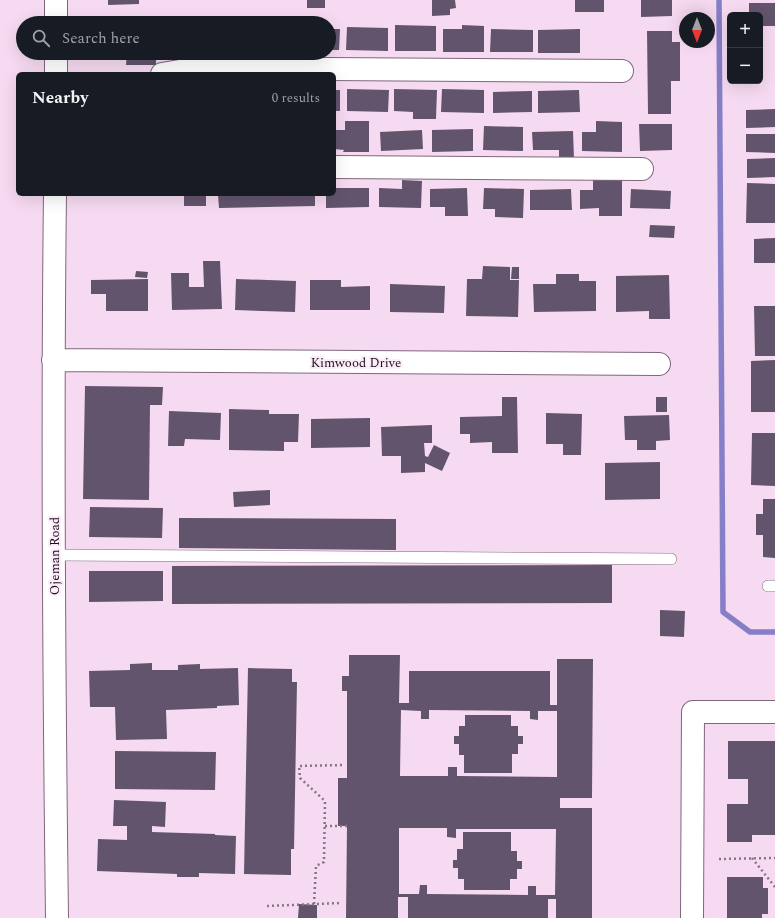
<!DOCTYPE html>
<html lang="en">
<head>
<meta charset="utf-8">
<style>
  body { margin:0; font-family:Spectral,serif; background:#242831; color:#f1f3f6 }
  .controls { position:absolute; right:12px; top:12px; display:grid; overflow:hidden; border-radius:6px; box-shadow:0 4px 16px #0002 }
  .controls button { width:36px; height:36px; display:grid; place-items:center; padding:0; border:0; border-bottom:1px solid #363941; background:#171b24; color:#f1f3f6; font:20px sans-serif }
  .compass { position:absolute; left:679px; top:12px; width:36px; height:36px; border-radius:50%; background:#171b24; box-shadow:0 4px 16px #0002; rotate:180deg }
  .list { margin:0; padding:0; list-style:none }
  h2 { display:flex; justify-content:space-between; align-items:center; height:52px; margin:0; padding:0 16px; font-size:17px }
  h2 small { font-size:13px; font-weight:400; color:#9ea1a6 }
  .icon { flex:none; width:22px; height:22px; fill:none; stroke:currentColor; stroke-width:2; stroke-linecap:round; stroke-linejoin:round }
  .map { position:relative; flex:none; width:775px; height:918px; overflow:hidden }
  .search { position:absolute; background:#171b24; box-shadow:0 4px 16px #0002; left:16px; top:16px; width:320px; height:44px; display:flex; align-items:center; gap:10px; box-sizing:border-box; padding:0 14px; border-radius:22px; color:#9ea1a6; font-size:15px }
  .panel { position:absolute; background:#171b24; box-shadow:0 4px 16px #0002; left:16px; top:72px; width:320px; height:124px; border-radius:6px }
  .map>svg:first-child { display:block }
</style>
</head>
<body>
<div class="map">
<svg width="775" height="918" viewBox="0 0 775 918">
  <rect width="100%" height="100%" fill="#f6daf1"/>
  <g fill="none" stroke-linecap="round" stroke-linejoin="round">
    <path stroke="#877ec8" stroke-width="5.5" d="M 719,0 L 723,612 L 750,632 L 775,632"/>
  </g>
  <path fill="#62546d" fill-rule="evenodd" d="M 108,0 L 139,0 L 139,4 L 108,5 Z
    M 307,0 L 325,0 L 325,8 L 307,8 Z
    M 432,0 L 455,0 L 456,8 L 450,9 L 450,15 L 432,16 Z
    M 575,0 L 604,0 L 604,12 L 575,12 Z
    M 641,0 L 672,0 L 672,16 L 641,17 Z
    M 749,3 L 775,3 L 775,26 L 760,26 L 760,15 L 749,15 Z
    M 203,20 L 244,21 L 244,23 L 203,23 Z
    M 395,25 L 436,26 L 436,51 L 395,51 Z
    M 462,25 L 484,26 L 484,52 L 443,52 L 443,29 L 462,29 Z
    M 347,27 L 388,28 L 388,51 L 346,50 Z
    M 329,29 L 340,29 L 339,50 L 329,50 Z
    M 491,29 L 533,30 L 533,52 L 490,52 Z
    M 580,29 L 580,53 L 538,53 L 538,30 Z
    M 647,31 L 672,31 L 672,42 L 680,42 L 680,81 L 671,81 L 671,114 L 648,114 Z
    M 127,53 L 156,53 L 156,65 L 126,65 Z
    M 347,89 L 389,90 L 388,112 L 347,111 Z
    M 394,89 L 437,90 L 436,119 L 413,119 L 413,112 L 394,111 Z
    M 442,89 L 484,90 L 484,113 L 441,112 Z
    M 334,90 L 340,90 L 340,111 L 334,111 Z
    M 579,90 L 580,112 L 538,113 L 538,91 Z
    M 532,91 L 532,112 L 493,113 L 493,92 Z
    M 775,109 L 775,127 L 746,128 L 746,110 Z
    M 345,121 L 369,121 L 369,152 L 343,152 L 344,150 L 334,149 L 334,130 L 345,130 Z
    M 596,121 L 622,122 L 622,152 L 582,151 L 582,132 L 596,132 Z
    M 639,124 L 672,124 L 672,150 L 640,151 Z
    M 484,126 L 523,127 L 523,151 L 483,150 Z
    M 473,129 L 473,151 L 432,152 L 432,130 Z
    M 422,130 L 423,149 L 381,151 L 380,132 Z
    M 573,131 L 574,159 L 559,159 L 559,150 L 533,150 L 532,132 Z
    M 746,134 L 775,134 L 775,153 L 746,152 Z
    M 775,158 L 775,177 L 747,178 L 747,159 Z
    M 402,180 L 422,181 L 421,208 L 379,207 L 379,188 L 402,189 Z
    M 593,180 L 622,180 L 622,216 L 599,216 L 599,208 L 580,209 L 580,190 L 593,190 Z
    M 747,183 L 775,184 L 775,223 L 746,223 Z
    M 334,188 L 369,188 L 369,207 L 326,208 L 326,194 L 334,194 Z
    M 467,188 L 468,216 L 445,216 L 445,207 L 430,207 L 430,189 Z
    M 484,188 L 524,189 L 523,218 L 495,217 L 495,209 L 483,209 Z
    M 571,189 L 572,210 L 530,210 L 530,190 Z
    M 631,189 L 671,191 L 670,209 L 630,208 Z
    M 184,194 L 206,194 L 206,206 L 184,206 Z
    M 218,194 L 315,194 L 315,206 L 219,208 Z
    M 650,225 L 675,226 L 674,238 L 649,237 Z
    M 775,238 L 775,263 L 754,263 L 754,239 Z
    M 203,261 L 220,261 L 222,309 L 172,310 L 171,273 L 189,273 L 189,287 L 204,287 Z
    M 483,266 L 510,267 L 510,280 L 519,280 L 518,317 L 466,316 L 467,279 L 482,279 Z
    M 512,267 L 519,267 L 519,279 L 511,279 Z
    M 136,271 L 148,272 L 147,278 L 135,277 Z
    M 556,274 L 579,274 L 579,281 L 596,281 L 596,311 L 534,312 L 533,284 L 556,284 Z
    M 669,275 L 670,319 L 649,319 L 649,311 L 616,312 L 616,276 Z
    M 148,279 L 148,311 L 106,311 L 106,294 L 91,294 L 91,280 Z
    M 236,279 L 296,281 L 295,312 L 235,310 Z
    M 310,280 L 341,280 L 341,287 L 370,286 L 370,310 L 310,310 Z
    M 390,284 L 445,286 L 444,313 L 390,312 Z
    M 754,306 L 775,306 L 775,356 L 755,356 Z
    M 775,360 L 775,412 L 751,412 L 751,361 Z
    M 85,386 L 163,387 L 162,405 L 150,405 L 149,500 L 83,499 Z
    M 502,397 L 517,397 L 518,453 L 492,453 L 492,442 L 470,443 L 470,434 L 460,434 L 460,417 L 502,416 Z
    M 656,397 L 667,397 L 667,412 L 656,412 Z
    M 229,409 L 269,410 L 269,414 L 299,414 L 298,442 L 284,442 L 284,451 L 229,450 Z
    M 169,411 L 221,413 L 220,440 L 185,439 L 184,446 L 168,446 Z
    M 546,413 L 582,414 L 581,455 L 563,455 L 563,444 L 546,444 Z
    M 669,415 L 670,440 L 656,441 L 656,450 L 637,450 L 637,440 L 625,440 L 624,416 Z
    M 370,418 L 370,447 L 311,448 L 311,419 Z
    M 432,425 L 432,443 L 424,443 L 425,456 L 428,457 L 434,445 L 450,453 L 442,471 L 425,463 L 425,472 L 401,473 L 401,456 L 382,456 L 381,427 Z
    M 752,433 L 775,433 L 775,486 L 751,485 Z
    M 660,462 L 660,499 L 605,500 L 605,463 Z
    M 270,490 L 270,505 L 234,507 L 233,492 Z
    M 763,499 L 775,499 L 775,558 L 763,557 L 763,535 L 756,535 L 756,514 L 763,514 Z
    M 90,507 L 163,508 L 162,538 L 89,537 Z
    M 179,518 L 396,519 L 396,550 L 179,548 Z
    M 612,565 L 612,603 L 172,604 L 172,566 Z
    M 89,571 L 163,571 L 163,601 L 89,602 Z
    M 660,610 L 685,611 L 684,637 L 660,636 Z
    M 349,655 L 400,655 L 399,703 L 409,703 L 409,671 L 550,671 L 550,705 L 557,705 L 557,659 L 593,659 L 592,798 L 560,798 L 560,808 L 592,808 L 592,918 L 556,918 L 556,899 L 548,899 L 548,918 L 408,918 L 408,897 L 398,897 L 398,918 L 346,918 L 347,826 L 338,826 L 338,778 L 347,778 L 347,691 L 342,691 L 342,676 L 349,676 ZM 401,710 L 421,711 L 421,719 L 429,719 L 429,710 L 530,711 L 530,719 L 538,720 L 538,711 L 557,711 L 557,777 L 457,776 L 457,767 L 448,767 L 448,776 L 400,776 ZM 399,828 L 447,828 L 447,837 L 456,838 L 456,829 L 556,829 L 555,895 L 536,895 L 536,886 L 528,886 L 528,895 L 427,894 L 427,885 L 420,885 L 419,894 L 399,894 Z
    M 152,663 L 152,670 L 178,670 L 178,665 L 200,664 L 200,669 L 238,668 L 239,705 L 217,706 L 217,708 L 166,710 L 167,739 L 116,740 L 115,707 L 90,707 L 89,671 L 130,670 L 130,664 Z
    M 248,668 L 292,669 L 292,682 L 297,682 L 294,849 L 291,849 L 291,875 L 244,874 Z
    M 465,715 L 511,715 L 511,726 L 518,726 L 518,736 L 523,736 L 523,744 L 518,744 L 518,754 L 512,754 L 512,773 L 464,773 L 464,755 L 459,755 L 459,744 L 454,744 L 454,736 L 459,736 L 459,726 L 465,726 Z
    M 728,741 L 775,741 L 775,835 L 752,835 L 752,842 L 727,842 L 727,804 L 748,804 L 748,779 L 728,779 Z
    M 115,751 L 216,752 L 215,790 L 115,789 Z
    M 114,800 L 166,802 L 165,827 L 152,826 L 152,832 L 215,834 L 215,835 L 236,836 L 235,874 L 199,873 L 199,877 L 177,877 L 177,874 L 97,871 L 98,839 L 127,840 L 127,826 L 113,826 Z
    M 463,832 L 511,832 L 511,851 L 517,851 L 517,861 L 522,861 L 522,869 L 517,869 L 517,879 L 510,879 L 510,890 L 464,890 L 464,879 L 458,879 L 458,868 L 453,868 L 453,860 L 457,860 L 457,849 L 463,849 Z
    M 727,877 L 763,877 L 763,888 L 768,888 L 768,914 L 762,914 L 762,918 L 727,918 Z
    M 299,904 L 317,905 L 317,918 L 298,918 Z"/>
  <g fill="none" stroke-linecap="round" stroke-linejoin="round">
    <defs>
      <path id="lane" d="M 54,555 L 671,559
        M 768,586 L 775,586"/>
      <path id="street" d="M 56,0 L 56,23
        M 56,53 L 56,74
        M 162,74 L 197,68 L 622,71
        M 334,167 L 642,169
        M 55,194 C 52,435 54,677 57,918
        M 53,360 L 659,364
        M 692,918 L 693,712 L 775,712"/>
    </defs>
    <use href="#lane" stroke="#7f677b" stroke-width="12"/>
    <use href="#street" stroke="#7f677b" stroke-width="24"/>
    <path stroke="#877484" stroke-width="2.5" stroke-dasharray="2 3" stroke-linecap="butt" d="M 325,826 L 347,826
      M 752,858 L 775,887
      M 719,859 L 775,858
      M 314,904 L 316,866 L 324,862 L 325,801 L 300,778 L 299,766 L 343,765
      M 267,906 L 341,903"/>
    <use href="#lane" stroke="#fff" stroke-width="11"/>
    <use href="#street" stroke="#fff" stroke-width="22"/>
  </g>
  <g text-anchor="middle" stroke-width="4" stroke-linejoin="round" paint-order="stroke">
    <g font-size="13" fill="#1c121a" stroke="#fcebf9">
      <text x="356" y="367">Kimwood Drive</text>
      <text transform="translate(54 556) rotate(-90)" y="5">Ojeman Road</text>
    </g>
  </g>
</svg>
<div class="controls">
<button>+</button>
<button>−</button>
</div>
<svg class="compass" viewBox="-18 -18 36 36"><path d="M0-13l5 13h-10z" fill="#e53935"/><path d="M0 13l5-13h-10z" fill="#9ea1a6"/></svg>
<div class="search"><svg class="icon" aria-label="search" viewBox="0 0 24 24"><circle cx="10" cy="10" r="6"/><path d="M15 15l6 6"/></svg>Search here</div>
<section class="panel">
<h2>Nearby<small>0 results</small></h2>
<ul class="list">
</ul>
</section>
</div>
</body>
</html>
